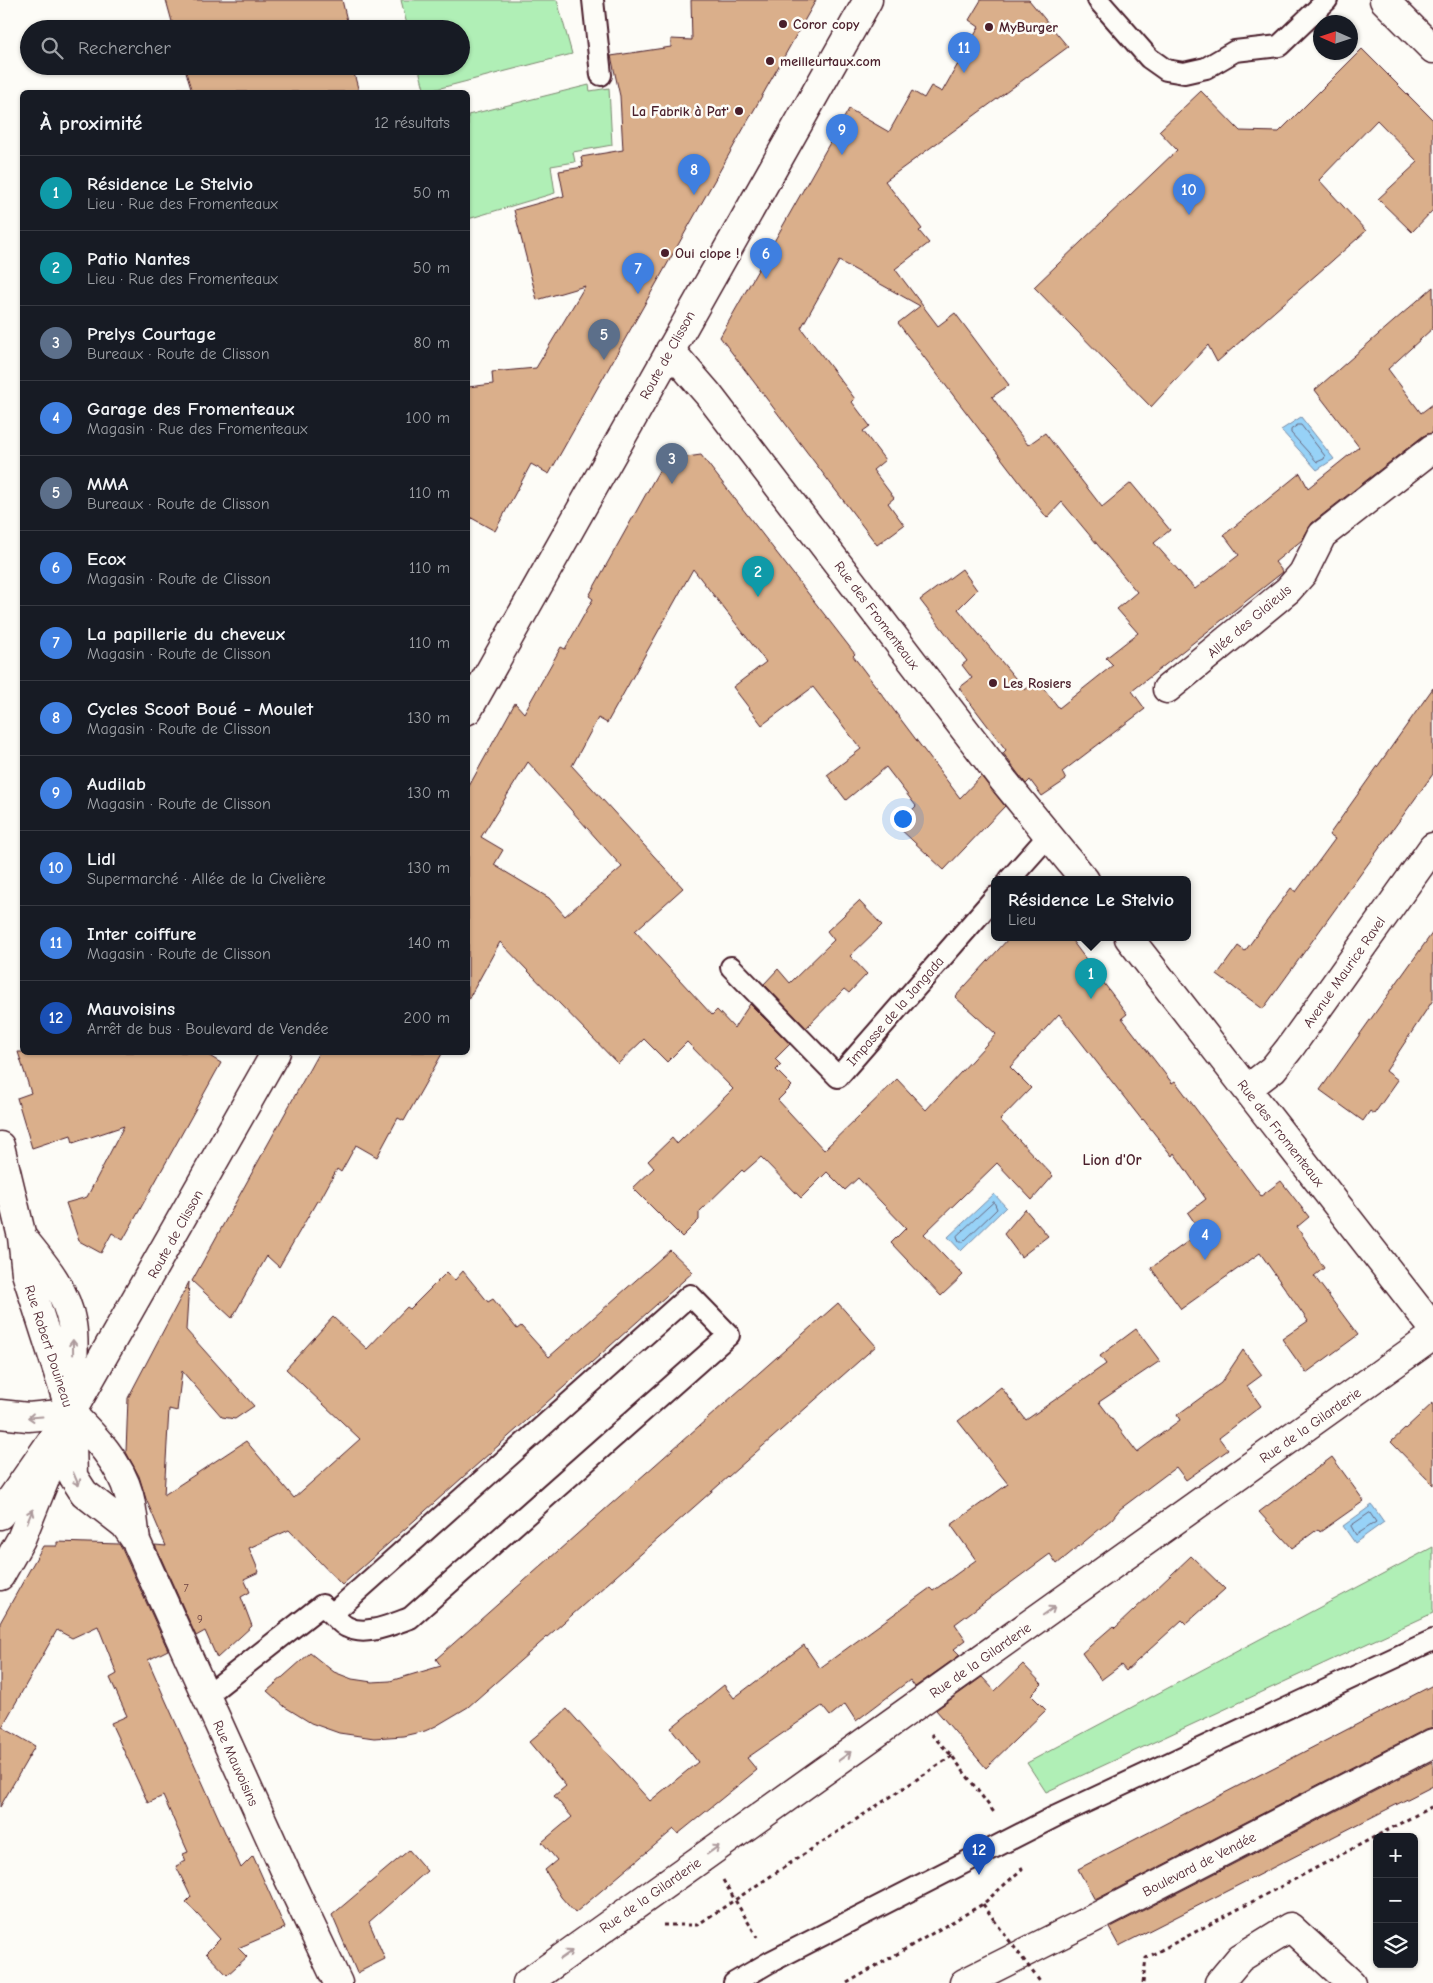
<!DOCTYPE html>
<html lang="fr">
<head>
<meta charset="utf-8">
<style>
  body { margin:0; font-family:"Comic Neue",sans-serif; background:#242831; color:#f1f3f6 }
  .controls { position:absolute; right:15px; bottom:15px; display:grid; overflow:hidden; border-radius:8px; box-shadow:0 1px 4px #0004 }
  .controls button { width:45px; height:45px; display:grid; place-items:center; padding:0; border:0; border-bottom:1px solid #363941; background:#171b24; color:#f1f3f6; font:25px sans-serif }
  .compass { position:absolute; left:1313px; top:15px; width:45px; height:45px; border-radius:50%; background:#171b24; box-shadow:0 1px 4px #0004; rotate:273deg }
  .you { position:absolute; left:902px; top:818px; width:18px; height:18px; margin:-12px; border:4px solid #fff; border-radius:50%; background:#1a73e8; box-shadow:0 0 0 8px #1a73e833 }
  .badge { display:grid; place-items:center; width:32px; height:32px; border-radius:50%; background:#a6949b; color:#fff; font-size:16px; font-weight:700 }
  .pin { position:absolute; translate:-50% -41px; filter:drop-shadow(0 1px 2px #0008) }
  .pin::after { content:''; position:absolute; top:26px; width:18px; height:15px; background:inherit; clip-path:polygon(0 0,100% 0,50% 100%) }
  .popup { position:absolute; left:991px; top:876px; width:200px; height:65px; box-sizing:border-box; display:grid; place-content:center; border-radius:8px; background:#171b24; filter:drop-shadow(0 1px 4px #0005); font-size:16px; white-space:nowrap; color:#9ea1a6 }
  .popup b { font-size:19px; color:#f1f3f6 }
  .popup::after { content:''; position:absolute; left:50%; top:100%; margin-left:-10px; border:10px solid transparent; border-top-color:#171b24 }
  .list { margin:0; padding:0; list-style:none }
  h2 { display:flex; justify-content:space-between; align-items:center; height:65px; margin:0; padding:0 20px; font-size:21px }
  h2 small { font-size:16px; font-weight:400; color:#9ea1a6 }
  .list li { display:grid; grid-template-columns:32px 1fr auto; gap:15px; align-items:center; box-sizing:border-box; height:75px; padding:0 20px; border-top:1px solid #363941 }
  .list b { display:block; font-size:19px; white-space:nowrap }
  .list p { margin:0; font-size:16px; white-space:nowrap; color:#9ea1a6 }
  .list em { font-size:16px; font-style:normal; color:#9ea1a6 }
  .icon { flex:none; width:28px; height:28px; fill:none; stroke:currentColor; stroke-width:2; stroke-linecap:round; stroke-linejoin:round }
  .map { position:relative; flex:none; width:1433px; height:1983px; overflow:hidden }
  .search { position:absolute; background:#171b24; box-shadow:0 1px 4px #0004; left:20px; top:20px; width:450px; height:55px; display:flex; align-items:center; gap:12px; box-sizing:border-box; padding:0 18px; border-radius:28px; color:#9ea1a6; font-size:19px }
  .panel { position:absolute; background:#171b24; box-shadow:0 1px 4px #0004; left:20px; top:90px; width:450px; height:965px; border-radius:8px }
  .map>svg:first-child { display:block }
</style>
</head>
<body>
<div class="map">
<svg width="1433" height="1983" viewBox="0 0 1433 1983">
  <rect width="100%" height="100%" fill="#fdfcf7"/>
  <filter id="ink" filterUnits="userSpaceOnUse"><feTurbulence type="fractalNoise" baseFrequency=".02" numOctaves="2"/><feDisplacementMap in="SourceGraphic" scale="10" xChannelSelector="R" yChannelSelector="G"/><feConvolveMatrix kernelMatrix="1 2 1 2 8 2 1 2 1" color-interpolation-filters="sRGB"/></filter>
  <g filter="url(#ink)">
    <path fill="#b0efb6" stroke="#7d8770" d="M 401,0 L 557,0 L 572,54 L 425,92 L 418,66 L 461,66 L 461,29 L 408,29 Z
      M 589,85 L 590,91 L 609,88 L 612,145 L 573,152 L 575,162 L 551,166 L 555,193 L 468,219 L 468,115 Z
      M 1433,1547 L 1433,1613 L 1046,1792 L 1027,1763 Z"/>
    <path fill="#97d2f7" stroke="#788aa5" d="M 1301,417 L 1334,459 L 1317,470 L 1281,430 Z
      M 994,1194 L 1006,1207 L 961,1251 L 948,1237 Z
      M 1372,1505 L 1384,1522 L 1355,1543 L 1343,1526 Z"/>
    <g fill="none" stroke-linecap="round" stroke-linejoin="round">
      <path stroke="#69677d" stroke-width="1" d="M 1298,425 L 1301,425 L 1325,456 L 1324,459 L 1317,462 L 1291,433 L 1291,430 Z
        M 994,1202 L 997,1209 L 963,1242 L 959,1242 L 957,1236 Z
        M 1370,1513 L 1376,1522 L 1356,1535 L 1351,1526 Z"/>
    </g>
    <path fill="#daaf8b" stroke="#4a1f2b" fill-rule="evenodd" d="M 166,0 L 342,0 L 349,29 L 174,29 Z
      M 691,0 L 816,0 L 549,474 L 531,464 L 495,531 L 468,516 L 468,387 L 493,384 L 492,372 L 536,368 L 585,286 L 537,300 L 514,210 L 564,196 L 559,171 L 583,167 L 581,157 L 623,150 L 620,96 L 611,56 L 671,47 L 671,39 L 692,40 Z
      M 981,0 L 1029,0 L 1068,47 L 885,181 L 922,229 L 919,231 L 929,243 L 895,269 L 938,326 L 955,313 L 1009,385 L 992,397 L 1028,445 L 1045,433 L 1102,507 L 1131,483 L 1170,530 L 1154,543 L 1195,589 L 1239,555 L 1224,535 L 1300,473 L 1308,488 L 1359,447 L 1315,390 L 1433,287 L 1433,328 L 1388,369 L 1421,413 L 1433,404 L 1433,433 L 1423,436 L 1312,523 L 1302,540 L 1275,562 L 1283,572 L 1132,691 L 1145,709 L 1062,772 L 1066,780 L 1042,796 L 1030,780 L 1026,784 L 1016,771 L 1003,753 L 1006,750 L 959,688 L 972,678 L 962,665 L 967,661 L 920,600 L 962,569 L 977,590 L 958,609 L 1025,690 L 1037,680 L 1059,708 L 1113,665 L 1106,658 L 1138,633 L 1117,609 L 1137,592 L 1062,502 L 1047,518 L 898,323 L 920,306 L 839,261 L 801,328 L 855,399 L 852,402 L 870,426 L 863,431 L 885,460 L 873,470 L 894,498 L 888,503 L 904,525 L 877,545 L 720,337 L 849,109 L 889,132 L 912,91 L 924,98 L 931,86 L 942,92 L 979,27 L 969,20 Z
      M 1362,49 L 1433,120 L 1433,210 L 1412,232 L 1378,199 L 1418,162 L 1377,120 L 1319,180 L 1366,231 L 1217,362 L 1208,345 L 1151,407 L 1034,287 L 1177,150 L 1159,131 L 1201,91 L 1240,131 L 1279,132 Z
      M 184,66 L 352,66 L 359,92 L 192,92 Z
      M 701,455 L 855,654 L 853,656 L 960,798 L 981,776 L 1005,806 L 944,870 L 897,826 L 916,806 L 886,767 L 846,800 L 827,775 L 861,749 L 813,687 L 762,725 L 733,687 L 766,662 L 693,569 L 607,723 L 598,718 L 572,766 L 683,888 L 635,931 L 712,1015 L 717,1010 L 734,1028 L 750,1004 L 790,1044 L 775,1059 L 781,1065 L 776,1070 L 792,1086 L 778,1100 L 824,1150 L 897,1079 L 926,1110 L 996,1034 L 955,997 L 1009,938 L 1070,938 L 1127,1014 L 1122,1018 L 1172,1083 L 1175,1081 L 1261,1196 L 1281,1181 L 1309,1217 L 1297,1227 L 1324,1268 L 1314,1276 L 1358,1335 L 1306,1373 L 1282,1339 L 1308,1321 L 1260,1253 L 1181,1309 L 1151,1268 L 1201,1232 L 1188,1213 L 1206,1199 L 1174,1153 L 1172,1156 L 1143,1119 L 1142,1120 L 1059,1014 L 1010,1067 L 1031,1088 L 1000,1120 L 1053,1176 L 1032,1200 L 997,1163 L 924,1234 L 963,1275 L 941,1296 L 891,1243 L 906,1228 L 858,1178 L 845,1190 L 827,1172 L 801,1198 L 761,1157 L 744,1172 L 742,1170 L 699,1212 L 699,1220 L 682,1237 L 633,1188 L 654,1168 L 648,1161 L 672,1138 L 677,1144 L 733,1089 L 687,1042 L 667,1062 L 644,1039 L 618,1064 L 500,942 L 468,1000 L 468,788 L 515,703 L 524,713 L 561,647 L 565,649 L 593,599 L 589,596 L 665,460 ZM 528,762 L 622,867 L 565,916 L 549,898 L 494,865 L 503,850 L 481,837 Z
      M 1433,688 L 1433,774 L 1263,1009 L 1217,975 L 1238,946 L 1245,951 L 1291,888 L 1296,892 L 1335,839 L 1329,835 Z
      M 859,901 L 882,925 L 850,956 L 867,974 L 849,993 L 844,989 L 806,1028 L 764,984 L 778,969 L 790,983 L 834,940 L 827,931 Z
      M 1433,932 L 1433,1000 L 1386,1071 L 1398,1080 L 1374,1114 L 1370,1111 L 1363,1121 L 1320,1090 Z
      M 18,1052 L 203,1052 L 221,1063 L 123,1240 L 112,1233 L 101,1253 L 79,1241 L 66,1203 L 87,1197 L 124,1126 L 73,1143 L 71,1135 L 32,1148 L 17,1098 L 31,1093 Z
      M 319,1052 L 443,1052 L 404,1121 L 398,1118 L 377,1157 L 356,1145 L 341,1172 L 337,1169 L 319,1202 L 317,1201 L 279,1267 L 267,1256 L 232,1318 L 192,1281 Z
      M 1025,1209 L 1048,1236 L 1021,1257 L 1004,1234 Z
      M 670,1250 L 693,1272 L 342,1585 L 289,1530 L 249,1548 L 259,1572 L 244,1579 L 250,1592 L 241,1597 L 252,1626 L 217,1658 L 205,1631 L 196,1636 L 155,1545 L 166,1546 L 146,1499 L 139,1476 L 126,1452 L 128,1398 L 189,1282 L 186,1330 L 254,1406 L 235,1419 L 222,1417 L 182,1371 L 177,1411 L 169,1409 L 164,1495 L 246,1441 L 294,1498 L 360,1439 L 286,1369 L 333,1317 L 367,1349 L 407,1307 L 410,1309 L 447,1272 L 455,1280 L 463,1271 L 488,1302 L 493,1299 L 517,1329 L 521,1326 L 549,1357 Z
      M 838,1303 L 876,1346 L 468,1707 L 436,1726 L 425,1731 L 403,1736 L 374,1738 L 339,1733 L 311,1723 L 285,1707 L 267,1691 L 310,1653 L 334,1672 L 352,1679 L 372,1682 L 390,1681 L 441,1666 L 436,1659 Z
      M 1136,1329 L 1160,1361 L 1099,1402 L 1137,1452 L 1180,1420 L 1177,1415 L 1221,1383 L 1243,1350 L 1262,1375 L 1247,1386 L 1261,1406 L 1219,1438 L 1228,1450 L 1186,1480 L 1176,1467 L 1120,1509 L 1112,1519 L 1057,1564 L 1050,1554 L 955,1624 L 966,1640 L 954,1649 L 960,1655 L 915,1687 L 910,1680 L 856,1721 L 845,1704 L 830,1716 L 822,1706 L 747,1758 L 757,1770 L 678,1834 L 674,1829 L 575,1913 L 561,1897 L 545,1870 L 557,1860 L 542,1842 L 572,1817 L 554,1796 L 566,1786 L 529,1742 L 567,1709 L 650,1801 L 698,1762 L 671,1728 L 724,1685 L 734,1698 L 804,1645 L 820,1668 L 930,1588 L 933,1591 L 976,1560 L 951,1525 L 1008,1484 L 958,1421 L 1001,1387 L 1026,1420 L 1106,1364 L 1100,1356 Z
      M 1433,1403 L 1433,1485 L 1391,1442 Z
      M 1332,1457 L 1364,1501 L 1320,1532 L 1318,1529 L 1292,1548 L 1259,1512 Z
      M 57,1542 L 119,1544 L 122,1549 L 168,1650 L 148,1660 L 165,1699 L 241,1868 L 253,1856 L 285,1928 L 238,1948 L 247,1957 L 227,1975 L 206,1953 L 220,1939 L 186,1902 L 191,1897 L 176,1866 L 186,1861 L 183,1854 L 188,1852 L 163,1796 L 148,1803 L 111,1723 L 127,1716 L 110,1678 L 117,1674 L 98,1626 L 72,1638 L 57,1630 L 2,1727 L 35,1746 L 0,1807 L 0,1623 L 43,1546 L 57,1546 Z
      M 1191,1556 L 1225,1589 L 1186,1624 L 1182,1620 L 1126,1671 L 1121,1665 L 1101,1680 L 1082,1653 L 1113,1626 L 1115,1628 Z
      M 1023,1664 L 1042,1684 L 1031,1695 L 1046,1710 L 986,1768 L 936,1710 L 982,1677 L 995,1691 Z
      M 1433,1685 L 1433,1727 L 1426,1729 L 1095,1900 L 1078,1869 Z
      M 1433,1761 L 1433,1786 L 1119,1946 L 1109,1928 Z
      M 409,1850 L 427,1871 L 369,1922 L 385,1959 L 357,1973 L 332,1915 Z"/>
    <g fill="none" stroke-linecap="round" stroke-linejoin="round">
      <defs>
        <path id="service" d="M 593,0 L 601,75
          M 1098,0 L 1149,58 L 1166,70 L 1184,73 L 1206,68 L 1235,51 L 1279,46 L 1327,0
          M 1009,880 L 1049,835
          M 731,967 L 838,1077 L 995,897
          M 206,1696 L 322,1605 L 332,1614 L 690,1295 L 729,1335 L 410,1618 C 392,1624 366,1637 347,1627 C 342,1625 336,1618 332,1614
          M 734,1983 L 770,1962 L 1056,1816 L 1433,1640"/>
        <path id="minor" d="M 1384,0 L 1433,49
          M 670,350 L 708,394 L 1004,781 L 1085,880
          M 1167,689 L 1288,590 L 1303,573 L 1322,535 L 1433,448
          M 1129,938 L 1433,1328
          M 1247,1089 L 1273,1069 L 1289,1049 L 1433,847
          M 71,1413 L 73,1476 L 84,1493 L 125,1525 L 136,1541 L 287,1875 L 338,1983
          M 71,1413 C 95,1437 120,1462 129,1495 C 133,1510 134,1526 136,1541
          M 0,1414 L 28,1417 L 71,1413
          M 527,1983 L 1433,1336
          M 1219,1983 L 1240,1958 L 1290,1927 L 1351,1983"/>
        <path id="tertiary" d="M 0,1146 L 22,1237 L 26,1273 L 71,1413
          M 22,1237 C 43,1263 66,1289 72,1324 C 76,1346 72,1371 72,1394"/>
        <path id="secondary" d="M 468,710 L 868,0
          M 0,1515 L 71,1413 L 276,1052
          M 0,1576 L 21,1539 L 54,1457"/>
        <path id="primary" d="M 964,1983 L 1098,1916 L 1433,1743"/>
      </defs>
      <use href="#service" stroke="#4a1f2b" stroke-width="24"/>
      <use href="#minor" stroke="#4a1f2b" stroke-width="31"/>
      <use href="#tertiary" stroke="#4a1f2b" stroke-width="31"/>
      <use href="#secondary" stroke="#4a1f2b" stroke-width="31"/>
      <use href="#primary" stroke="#4a1f2b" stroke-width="31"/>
      <path stroke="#4a1f2b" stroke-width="3" stroke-dasharray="4 4" stroke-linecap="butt" d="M 931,1734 L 952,1756 L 996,1815
        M 723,1880 L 757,1937
        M 983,1904 L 994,1920
        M 663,1925 L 697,1925 L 952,1756
        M 847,1983 L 983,1904 L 1022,1869 L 1020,1865
        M 1143,1983 L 1146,1958 L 1433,1806"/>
      <use href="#service" stroke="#fdfcf7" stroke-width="20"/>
      <use href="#minor" stroke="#fdfcf7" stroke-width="28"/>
      <use href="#tertiary" stroke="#fdfcf7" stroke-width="28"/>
      <use href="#secondary" stroke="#fdfcf7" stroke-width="28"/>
      <use href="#primary" stroke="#fdfcf7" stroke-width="28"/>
      <path stroke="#4a1f2b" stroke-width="3" stroke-dasharray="4 4" stroke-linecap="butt" d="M 994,1920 L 1041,1983"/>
    </g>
    <defs><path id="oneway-shaft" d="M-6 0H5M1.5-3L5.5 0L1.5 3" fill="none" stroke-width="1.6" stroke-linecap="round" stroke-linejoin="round" transform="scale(1.25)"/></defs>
    <g stroke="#ac999b">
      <use href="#oneway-shaft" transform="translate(73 1347) rotate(-91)"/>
      <use href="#oneway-shaft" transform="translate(35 1417) rotate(176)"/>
      <use href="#oneway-shaft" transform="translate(76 1479) rotate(67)"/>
      <use href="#oneway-shaft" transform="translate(30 1516) rotate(-68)"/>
      <use href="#oneway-shaft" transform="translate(1049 1611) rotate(-35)"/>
      <use href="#oneway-shaft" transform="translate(845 1756) rotate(-36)"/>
      <use href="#oneway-shaft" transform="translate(713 1850) rotate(-36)"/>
      <use href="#oneway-shaft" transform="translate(566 1955) rotate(-35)"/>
    </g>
  </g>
  <g fill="#4a1f2b" stroke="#fdfcf7" stroke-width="2">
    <circle cx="783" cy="24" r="5"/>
    <circle cx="989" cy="27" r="5"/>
    <circle cx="770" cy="61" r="5"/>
    <circle cx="739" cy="111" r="5"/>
    <circle cx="665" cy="253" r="5"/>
    <circle cx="993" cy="683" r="5"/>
  </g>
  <g text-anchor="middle" stroke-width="5" stroke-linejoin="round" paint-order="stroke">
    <g font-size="11" fill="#6e4343">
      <text x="186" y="1592">7</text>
      <text x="200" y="1623">9</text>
    </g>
    <g font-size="14" font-weight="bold" fill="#4a1f2b" stroke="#fdfcf7" text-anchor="start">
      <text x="793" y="29">Coror copy</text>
      <text x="999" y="32">MyBurger</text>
      <text x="780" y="66">meilleurtaux.com</text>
      <text x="729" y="116" text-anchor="end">La Fabrik à Pat'</text>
      <text x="675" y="258">Oui clope !</text>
      <text x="1003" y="688">Les Rosiers</text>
    </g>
    <g font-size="14" fill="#4a1f2b" stroke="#fdfcf7">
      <text transform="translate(667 355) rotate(-61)" y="5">Route de Clisson</text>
      <text transform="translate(877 615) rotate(53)" y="5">Rue des Fromenteaux</text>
      <text transform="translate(1249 621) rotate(-40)" y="5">Allée des Glaïeuls</text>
      <text transform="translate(1344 972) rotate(-55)" y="5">Avenue Maurice Ravel</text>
      <text transform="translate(895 1011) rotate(-49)" y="5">Impasse de la Jangada</text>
      <text transform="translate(1281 1133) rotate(52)" y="5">Rue des Fromenteaux</text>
      <text transform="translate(175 1234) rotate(-61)" y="5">Route de Clisson</text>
      <text transform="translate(49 1346) rotate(72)" y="5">Rue Robert Douineau</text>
      <text transform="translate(1310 1425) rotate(-35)" y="5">Rue de la Gilarderie</text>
      <text transform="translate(980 1660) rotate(-35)" y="5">Rue de la Gilarderie</text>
      <text transform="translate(236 1763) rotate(66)" y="5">Rue Mauvoisins</text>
      <text transform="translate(1199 1864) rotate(-27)" y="5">Boulevard de Vendée</text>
      <text transform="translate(650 1895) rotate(-35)" y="5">Rue de la Gilarderie</text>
    </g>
    <g font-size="15" font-weight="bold" fill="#4a1f2b" stroke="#fdfcf7">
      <text x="1112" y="1165">Lion d'Or</text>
    </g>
  </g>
</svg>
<div class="controls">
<button>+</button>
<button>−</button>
<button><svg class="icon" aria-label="layers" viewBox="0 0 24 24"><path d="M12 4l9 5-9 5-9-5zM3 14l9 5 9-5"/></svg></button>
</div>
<svg class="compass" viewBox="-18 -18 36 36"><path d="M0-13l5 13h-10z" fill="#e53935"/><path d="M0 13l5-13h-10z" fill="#9ea1a6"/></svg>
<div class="you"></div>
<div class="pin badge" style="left:1091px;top:999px;background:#0f9aa8">1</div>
<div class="popup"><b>Résidence Le Stelvio</b>Lieu</div>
<div class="pin badge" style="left:758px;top:597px;background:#0f9aa8">2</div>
<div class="pin badge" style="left:672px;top:484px;background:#5c6f8a">3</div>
<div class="pin badge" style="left:1205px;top:1260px;background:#3f7fe0">4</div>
<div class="pin badge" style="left:604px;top:360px;background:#5c6f8a">5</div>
<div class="pin badge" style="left:766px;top:279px;background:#3f7fe0">6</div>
<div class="pin badge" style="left:638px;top:294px;background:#3f7fe0">7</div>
<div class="pin badge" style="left:694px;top:195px;background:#3f7fe0">8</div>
<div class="pin badge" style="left:842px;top:155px;background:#3f7fe0">9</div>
<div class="pin badge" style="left:1189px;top:215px;background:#3f7fe0">10</div>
<div class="pin badge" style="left:964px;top:73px;background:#3f7fe0">11</div>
<div class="pin badge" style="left:979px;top:1875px;background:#1a4fb4">12</div>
<div class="search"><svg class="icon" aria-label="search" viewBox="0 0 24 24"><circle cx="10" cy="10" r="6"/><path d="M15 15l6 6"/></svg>Rechercher</div>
<section class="panel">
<h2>À proximité<small>12 résultats</small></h2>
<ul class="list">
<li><span class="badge" style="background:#0f9aa8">1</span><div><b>Résidence Le Stelvio</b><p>Lieu · Rue des Fromenteaux</p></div><em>50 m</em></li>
<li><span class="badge" style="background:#0f9aa8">2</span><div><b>Patio Nantes</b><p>Lieu · Rue des Fromenteaux</p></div><em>50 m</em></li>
<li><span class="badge" style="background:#5c6f8a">3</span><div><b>Prelys Courtage</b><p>Bureaux · Route de Clisson</p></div><em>80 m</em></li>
<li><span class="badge" style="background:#3f7fe0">4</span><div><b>Garage des Fromenteaux</b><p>Magasin · Rue des Fromenteaux</p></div><em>100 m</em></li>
<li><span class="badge" style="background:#5c6f8a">5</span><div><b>MMA</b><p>Bureaux · Route de Clisson</p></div><em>110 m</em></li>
<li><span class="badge" style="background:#3f7fe0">6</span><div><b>Ecox</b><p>Magasin · Route de Clisson</p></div><em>110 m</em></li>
<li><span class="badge" style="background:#3f7fe0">7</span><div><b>La papillerie du cheveux</b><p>Magasin · Route de Clisson</p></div><em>110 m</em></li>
<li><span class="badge" style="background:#3f7fe0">8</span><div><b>Cycles Scoot Boué - Moulet</b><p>Magasin · Route de Clisson</p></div><em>130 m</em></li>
<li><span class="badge" style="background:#3f7fe0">9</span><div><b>Audilab</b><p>Magasin · Route de Clisson</p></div><em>130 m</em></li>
<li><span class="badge" style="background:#3f7fe0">10</span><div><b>Lidl</b><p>Supermarché · Allée de la Civelière</p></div><em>130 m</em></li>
<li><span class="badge" style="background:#3f7fe0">11</span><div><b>Inter coiffure</b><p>Magasin · Route de Clisson</p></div><em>140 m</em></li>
<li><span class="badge" style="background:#1a4fb4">12</span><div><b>Mauvoisins</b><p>Arrêt de bus · Boulevard de Vendée</p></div><em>200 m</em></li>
</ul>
</section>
</div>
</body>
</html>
